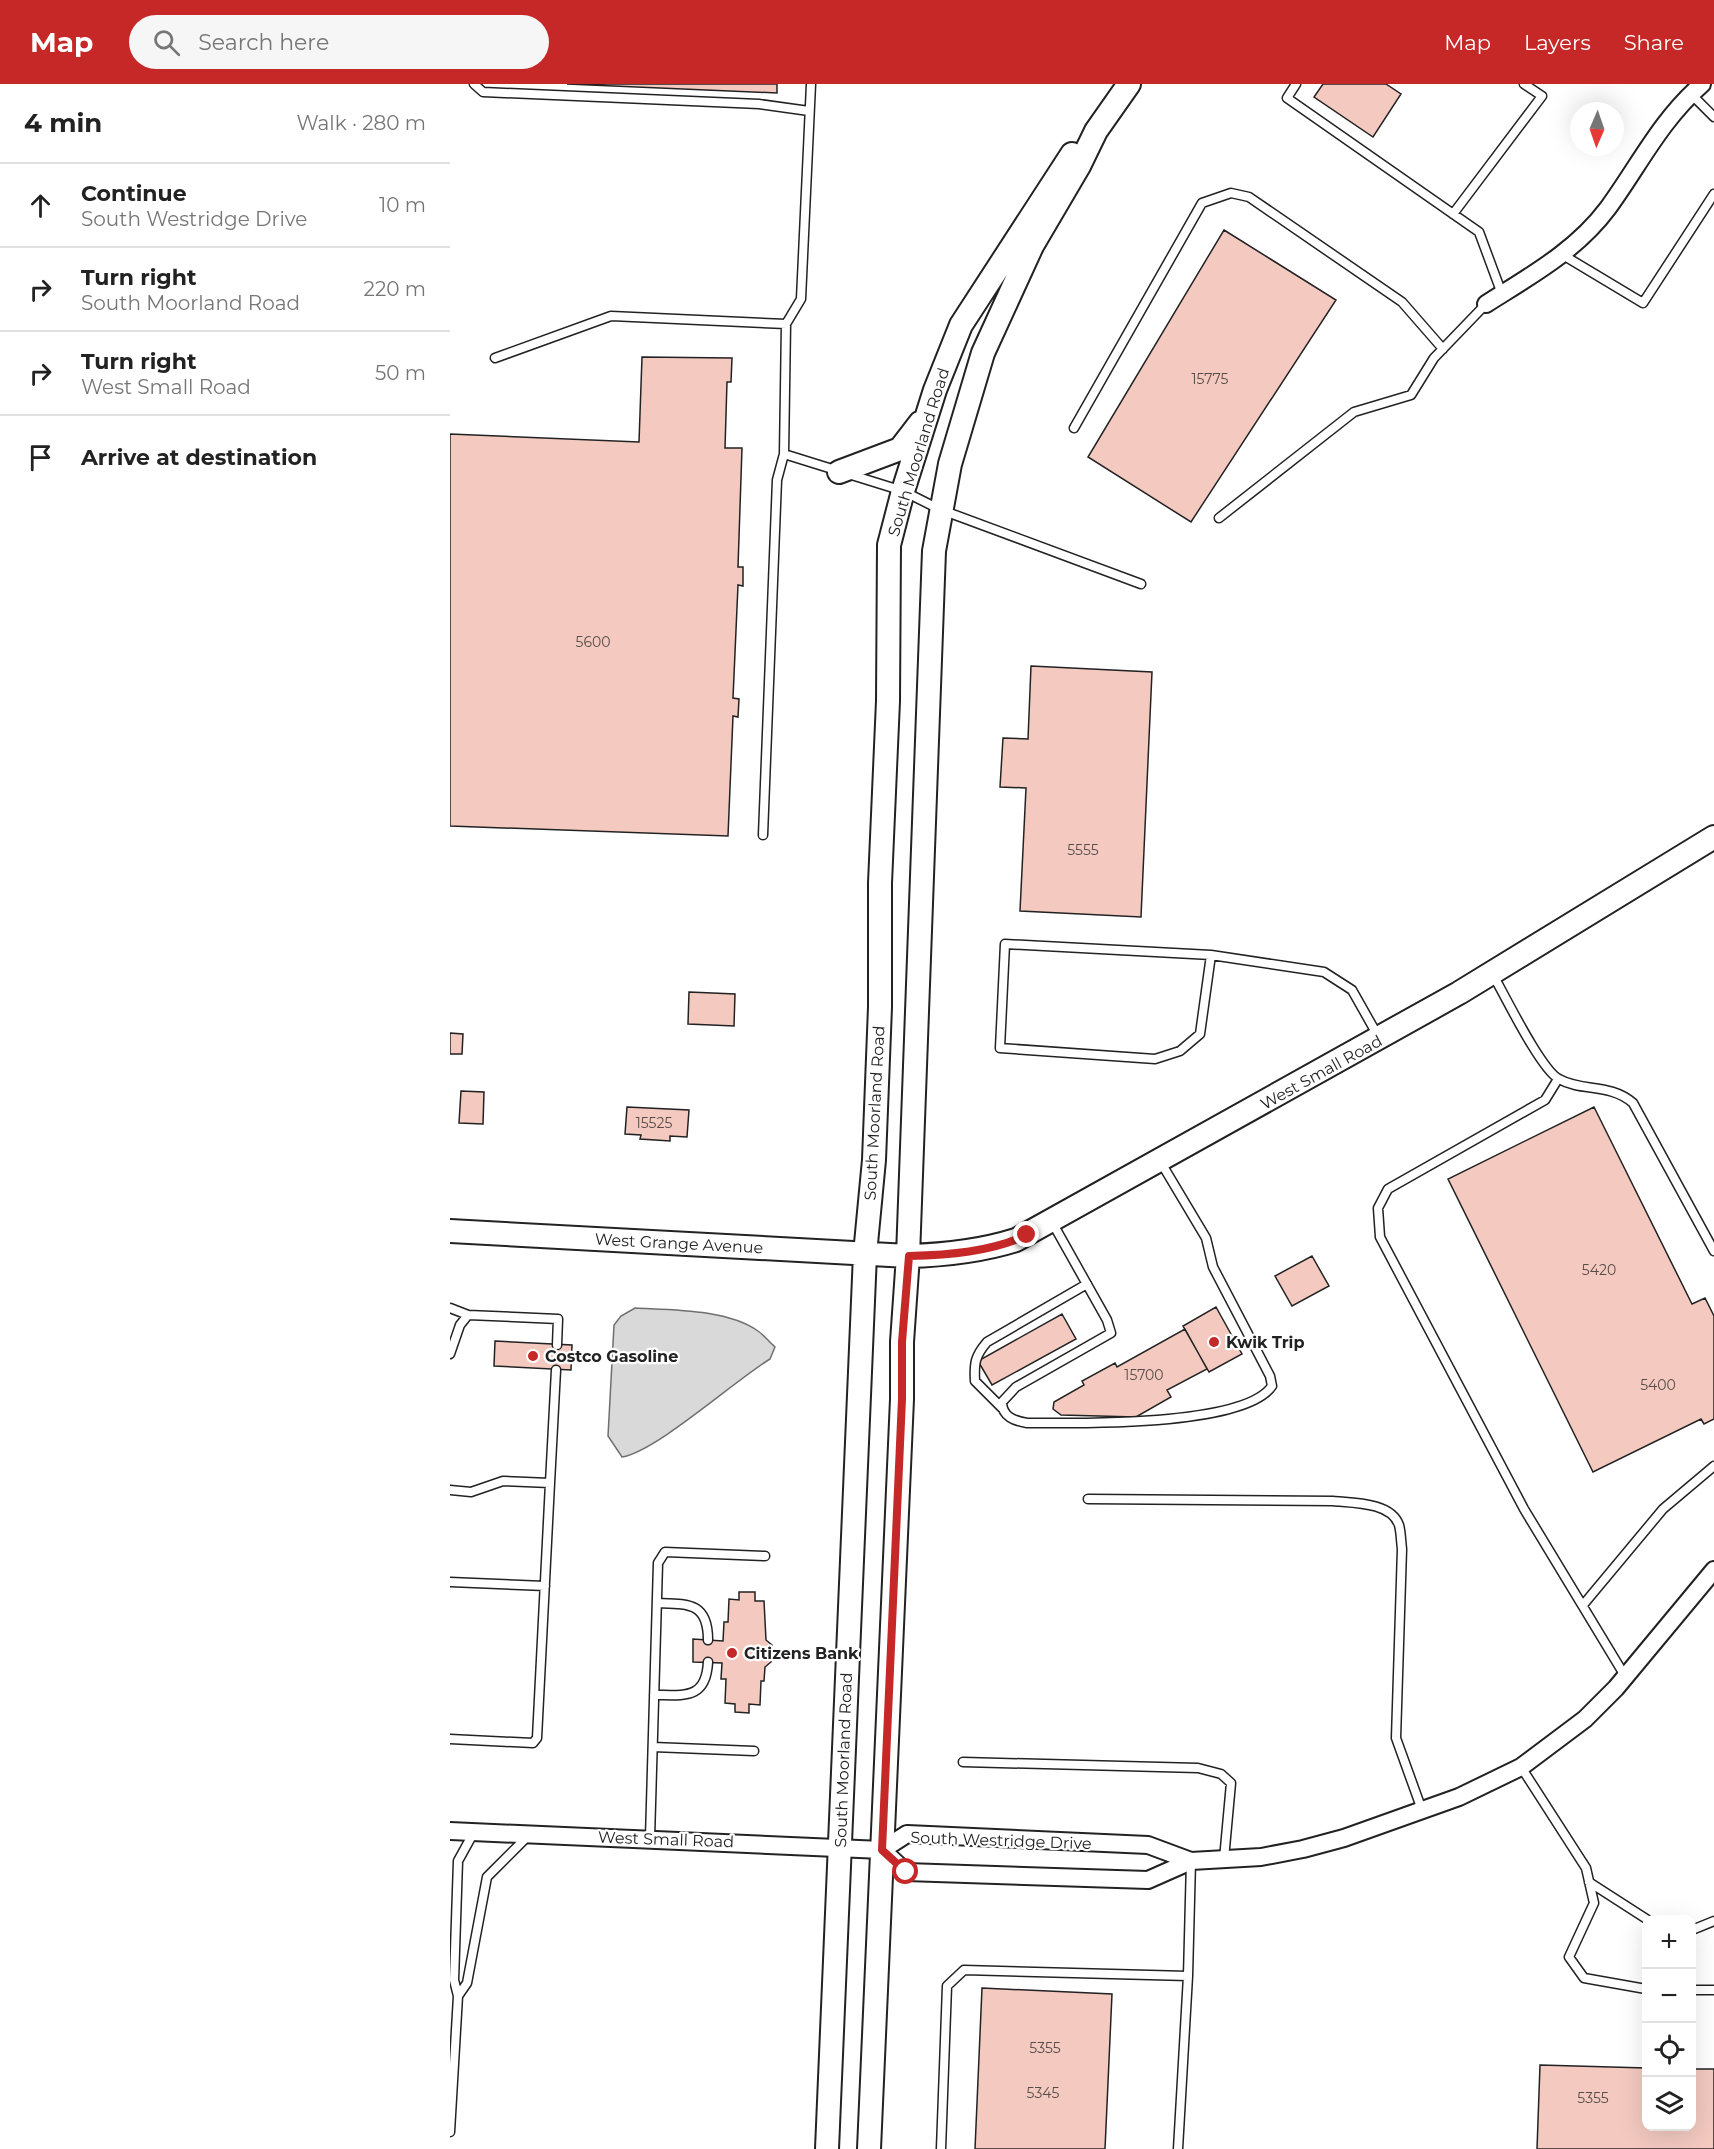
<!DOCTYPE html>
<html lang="en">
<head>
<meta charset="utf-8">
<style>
  body { margin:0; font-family:Montserrat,sans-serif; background:#f6f6f6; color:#222 }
  .controls { position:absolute; right:18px; bottom:18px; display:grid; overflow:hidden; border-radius:12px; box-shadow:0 6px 24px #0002 }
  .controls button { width:54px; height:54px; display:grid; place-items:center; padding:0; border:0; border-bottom:2px solid #e0e0e0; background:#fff; color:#222; font:30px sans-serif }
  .compass { position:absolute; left:1120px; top:18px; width:54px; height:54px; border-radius:50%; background:#fff; box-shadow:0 6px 24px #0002; rotate:182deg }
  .stop { position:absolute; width:18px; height:18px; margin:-14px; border:4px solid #c62828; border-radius:50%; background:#fff }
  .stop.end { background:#c62828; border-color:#fff; box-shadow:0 2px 6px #0008 }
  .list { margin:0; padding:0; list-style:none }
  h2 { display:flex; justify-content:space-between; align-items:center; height:78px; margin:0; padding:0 24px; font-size:26px }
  h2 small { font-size:20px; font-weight:400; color:#767676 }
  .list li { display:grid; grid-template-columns:39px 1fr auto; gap:18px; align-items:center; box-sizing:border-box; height:84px; padding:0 24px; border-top:2px solid #e0e0e0 }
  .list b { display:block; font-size:22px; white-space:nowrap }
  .list p { margin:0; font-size:20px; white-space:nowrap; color:#767676 }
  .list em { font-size:20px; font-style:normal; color:#767676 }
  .icon { flex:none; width:33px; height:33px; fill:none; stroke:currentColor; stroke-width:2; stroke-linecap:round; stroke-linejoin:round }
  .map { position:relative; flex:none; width:1264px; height:2065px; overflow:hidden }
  header { display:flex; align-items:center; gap:36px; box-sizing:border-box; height:84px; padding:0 30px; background:#c62828; color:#fff }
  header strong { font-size:28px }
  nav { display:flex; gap:33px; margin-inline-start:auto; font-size:21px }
  .search { width:420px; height:54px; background:#f6f6f6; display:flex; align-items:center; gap:15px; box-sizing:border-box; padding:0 21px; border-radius:33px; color:#767676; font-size:22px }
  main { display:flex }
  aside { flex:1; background:#fff }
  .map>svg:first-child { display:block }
</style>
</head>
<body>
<header>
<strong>Map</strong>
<div class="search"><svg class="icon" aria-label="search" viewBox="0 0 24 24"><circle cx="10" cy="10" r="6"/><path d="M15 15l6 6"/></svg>Search here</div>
<nav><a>Map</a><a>Layers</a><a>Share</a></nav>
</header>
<main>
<aside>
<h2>4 min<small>Walk · 280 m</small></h2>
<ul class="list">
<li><svg class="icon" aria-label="ahead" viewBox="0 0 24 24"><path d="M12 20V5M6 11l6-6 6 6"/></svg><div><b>Continue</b><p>South Westridge Drive</p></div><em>10 m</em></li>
<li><svg class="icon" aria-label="right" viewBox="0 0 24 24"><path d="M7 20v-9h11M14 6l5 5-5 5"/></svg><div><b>Turn right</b><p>South Moorland Road</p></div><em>220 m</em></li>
<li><svg class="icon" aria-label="right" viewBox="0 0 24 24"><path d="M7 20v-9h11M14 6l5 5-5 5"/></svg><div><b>Turn right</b><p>West Small Road</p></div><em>50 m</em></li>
<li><svg class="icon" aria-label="arrive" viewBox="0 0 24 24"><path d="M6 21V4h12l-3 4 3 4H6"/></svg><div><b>Arrive at destination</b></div></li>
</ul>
</aside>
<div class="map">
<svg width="1264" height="2065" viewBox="0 0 1264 2065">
  <rect width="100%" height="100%" fill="#fff"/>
  <path fill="#d9d9d9" stroke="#6f6f6f" stroke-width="1.5" d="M 185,1224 C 221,1226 277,1225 308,1247 C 314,1251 319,1258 325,1263 L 320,1275 C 284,1297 207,1367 172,1373 L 158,1352 L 164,1241 L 171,1232 Z"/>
  <path fill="#f3c9c0" stroke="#222" stroke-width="1.5" d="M 117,0 L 327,0 L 327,9 Z
    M 873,0 L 936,0 L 951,10 L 923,53 L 864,13 Z
    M 774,146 L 886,216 L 741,438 L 638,373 Z
    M 192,273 L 282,274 L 281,298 L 277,298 L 275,364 L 292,364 L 288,483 L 293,483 L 293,502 L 288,501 L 283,614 L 289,615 L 288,633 L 283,632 L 278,752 L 0,742 L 0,350 L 189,358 Z
    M 581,582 L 702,588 L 691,833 L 570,827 L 576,704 L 550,703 L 553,654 L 578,655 Z
    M 239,908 L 285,910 L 284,942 L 238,940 Z
    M 0,949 L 13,950 L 12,970 L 0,970 Z
    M 11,1007 L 34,1008 L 33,1040 L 9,1039 Z
    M 177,1023 L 239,1026 L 237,1053 L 220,1052 L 220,1057 L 190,1055 L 191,1051 L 175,1050 Z
    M 1144,1023 L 1242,1220 L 1255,1214 L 1264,1232 L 1264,1335 L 1254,1340 L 1251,1335 L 1143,1388 L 998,1095 Z
    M 862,1172 L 879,1202 L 842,1222 L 825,1192 Z
    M 766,1223 L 792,1270 L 759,1288 L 733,1242 Z
    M 612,1230 L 626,1255 L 542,1301 L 528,1277 Z
    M 735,1245 L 757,1285 L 717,1306 L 721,1313 L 686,1333 L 611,1331 L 603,1325 L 604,1318 L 634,1301 L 632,1297 L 665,1279 L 667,1283 Z
    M 45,1257 L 122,1261 L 121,1286 L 44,1282 Z
    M 289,1508 L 305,1508 L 305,1517 L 314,1517 L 316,1556 L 322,1561 L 321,1578 L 315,1583 L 314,1597 L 311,1597 L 310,1621 L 299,1620 L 299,1629 L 285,1628 L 285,1620 L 275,1619 L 276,1595 L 271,1595 L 272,1579 L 243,1578 L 243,1555 L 273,1557 L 274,1538 L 278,1538 L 279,1515 L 289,1516 Z
    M 532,1904 L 662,1910 L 655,2065 L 525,2065 Z
    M 1090,1981 L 1196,1984 L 1196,2042 L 1242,2042 L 1242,1985 L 1264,1985 L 1264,2065 L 1087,2065 Z"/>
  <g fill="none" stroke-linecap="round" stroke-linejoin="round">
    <defs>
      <path id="lane" d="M 24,0 L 33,8 L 309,20 L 359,27
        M 361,0 L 351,215 L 336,240 L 334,370 L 453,407 L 489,425 L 691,500
        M 846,0 L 837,14 L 1029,148 L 1052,210
        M 1241,10 L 1264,33
        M 1003,130 L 1092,12 L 1074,0
        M 1113,171 L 1193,219 L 1264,110
        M 45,274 L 161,232 L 336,240
        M 624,344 L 752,119 L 781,109 L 799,113 L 952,218 L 993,265
        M 769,434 L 904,328 L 961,311 L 984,274 L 1036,220
        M 313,751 L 327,396 L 334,370
        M 761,871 L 555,860 L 550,964 L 705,975 L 730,967 L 750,950 L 761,871 L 874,888 L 902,906 L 928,952
        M 1042,889 C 1054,910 1091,986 1109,995 C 1132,1008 1160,999 1183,1019 L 1264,1167
        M 1108,995 L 1095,1016 L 938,1105 L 928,1124 L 930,1153 L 1074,1425 L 1175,1592
        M 602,1138 L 657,1236 L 661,1249 L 566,1303 L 552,1318 C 552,1333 565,1337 577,1339 C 627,1339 794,1343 822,1302 L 820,1292 L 763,1183 L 756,1154 L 710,1077
        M 0,1224 L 18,1231 L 108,1235 L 107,1261
        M 0,1270 L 10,1241 L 18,1231
        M 552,1324 L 525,1297 C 524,1279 525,1272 537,1258 L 637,1200
        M 100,1399 L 106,1286
        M 0,1406 L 21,1408 L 53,1397 L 100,1399 L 87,1654 L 83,1659 L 0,1655
        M 638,1415 L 883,1417 C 903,1419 941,1418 949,1441 C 951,1448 951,1458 952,1465 L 946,1654 L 972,1726
        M 0,1498 L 95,1502
        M 207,1519 C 238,1520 258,1518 258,1556
        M 1133,1521 L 1213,1425 L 1264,1382
        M 204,1611 C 234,1611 256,1616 258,1578
        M 203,1663 L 304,1667
        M 513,1678 L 748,1684 L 771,1690 L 781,1699 L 774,1775
        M 1071,1683 L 1136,1784 L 1144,1819 L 1119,1873 L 1134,1894 L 1196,1905
        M 200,1754 L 208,1479 L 215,1468 L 315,1472
        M 1139,1798 L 1198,1836
        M 1242,1846 L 1264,1837
        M 1242,1906 L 1264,1906
        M 8,1912 L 17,1899 L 37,1793 L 79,1751
        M 0,2048 L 8,1912 L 4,1896 L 8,1777 L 24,1748
        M 491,2065 L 497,1902 L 514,1886 L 738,1892
        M 728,2065 L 738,1892 L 741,1777"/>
      <path id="street" d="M 1036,220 C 1080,192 1126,167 1158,124 C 1190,80 1210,37 1252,0
        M 0,1747 L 432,1766
        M 432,1766 L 456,1788 L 698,1796 L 741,1777 L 811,1773 L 853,1765 L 894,1754 L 1009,1713 L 1071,1683 L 1135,1635 L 1166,1604 L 1264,1486
        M 432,1766 L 457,1750 L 698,1761 L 741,1777"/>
      <path id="secondary" d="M 389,388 L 450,365 L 470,339
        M 0,1147 L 458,1172 C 495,1171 531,1167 566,1156 L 1009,909 L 1264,753
        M 377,2065 L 415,1170 L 424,1076 L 430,923 L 430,799 L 438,617 L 439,461 L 453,407 L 485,306 L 511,241 L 622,70
        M 419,2065 L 452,1315 L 452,1258 L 458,1172 L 484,467 L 500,380 L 533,269 L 582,162 L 629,82 L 646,47 L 679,0"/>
    </defs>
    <use href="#lane" stroke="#222" stroke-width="11"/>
    <use href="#street" stroke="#222" stroke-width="20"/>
    <use href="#secondary" stroke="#222" stroke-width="26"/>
    <use href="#lane" stroke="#fff" stroke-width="8"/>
    <use href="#street" stroke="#fff" stroke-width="16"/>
    <use href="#secondary" stroke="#fff" stroke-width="22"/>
  </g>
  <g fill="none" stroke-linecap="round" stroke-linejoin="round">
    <path stroke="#c62828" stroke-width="8" d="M 456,1788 L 432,1766 L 452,1315 L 452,1258 L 459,1172 C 498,1171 541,1168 577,1151"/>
  </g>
  <g fill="#c62828" stroke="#fff" stroke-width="2">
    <circle cx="764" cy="1258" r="6"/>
    <circle cx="83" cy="1272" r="6"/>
    <circle cx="282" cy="1569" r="6"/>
  </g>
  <g text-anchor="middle" stroke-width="4.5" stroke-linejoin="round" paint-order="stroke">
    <g font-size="14" fill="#564c4a">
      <text x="760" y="300">15775</text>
      <text x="143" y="563">5600</text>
      <text x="633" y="771">5555</text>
      <text x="204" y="1044">15525</text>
      <text x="1149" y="1191">5420</text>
      <text x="694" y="1296">15700</text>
      <text x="1208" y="1306">5400</text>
      <text x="595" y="1969">5355</text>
      <text x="593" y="2014">5345</text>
      <text x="1143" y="2019">5355</text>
    </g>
    <g font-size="16" fill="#222" stroke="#fff">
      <text transform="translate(468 368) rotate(-73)" y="6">South Moorland Road</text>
      <text transform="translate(871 988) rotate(-29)" y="6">West Small Road</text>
      <text transform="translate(424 1029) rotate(-87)" y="6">South Moorland Road</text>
      <text transform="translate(229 1159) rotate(3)" y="6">West Grange Avenue</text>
      <text transform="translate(393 1676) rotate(-88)" y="6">South Moorland Road</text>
      <text transform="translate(216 1755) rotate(2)" y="6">West Small Road</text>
      <text transform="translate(551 1756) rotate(2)" y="6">South Westridge Drive</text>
    </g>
    <g font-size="16" font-weight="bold" fill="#222" stroke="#fff" text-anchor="start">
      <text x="776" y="1264">Kwik Trip</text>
      <text x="95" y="1278">Costco Gasoline</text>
      <text x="294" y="1575">Citizens Bank</text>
    </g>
  </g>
</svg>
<div class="controls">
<button>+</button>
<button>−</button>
<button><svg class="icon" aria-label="locate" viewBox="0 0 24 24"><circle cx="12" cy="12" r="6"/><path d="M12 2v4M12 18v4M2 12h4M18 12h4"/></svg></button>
<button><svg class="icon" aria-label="layers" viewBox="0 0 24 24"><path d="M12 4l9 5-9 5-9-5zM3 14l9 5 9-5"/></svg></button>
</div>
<svg class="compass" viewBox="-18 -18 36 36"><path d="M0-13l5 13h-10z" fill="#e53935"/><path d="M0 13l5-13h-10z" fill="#767676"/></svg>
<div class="stop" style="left:456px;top:1788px"></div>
<div class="stop end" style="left:577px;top:1151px"></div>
</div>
</main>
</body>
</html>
